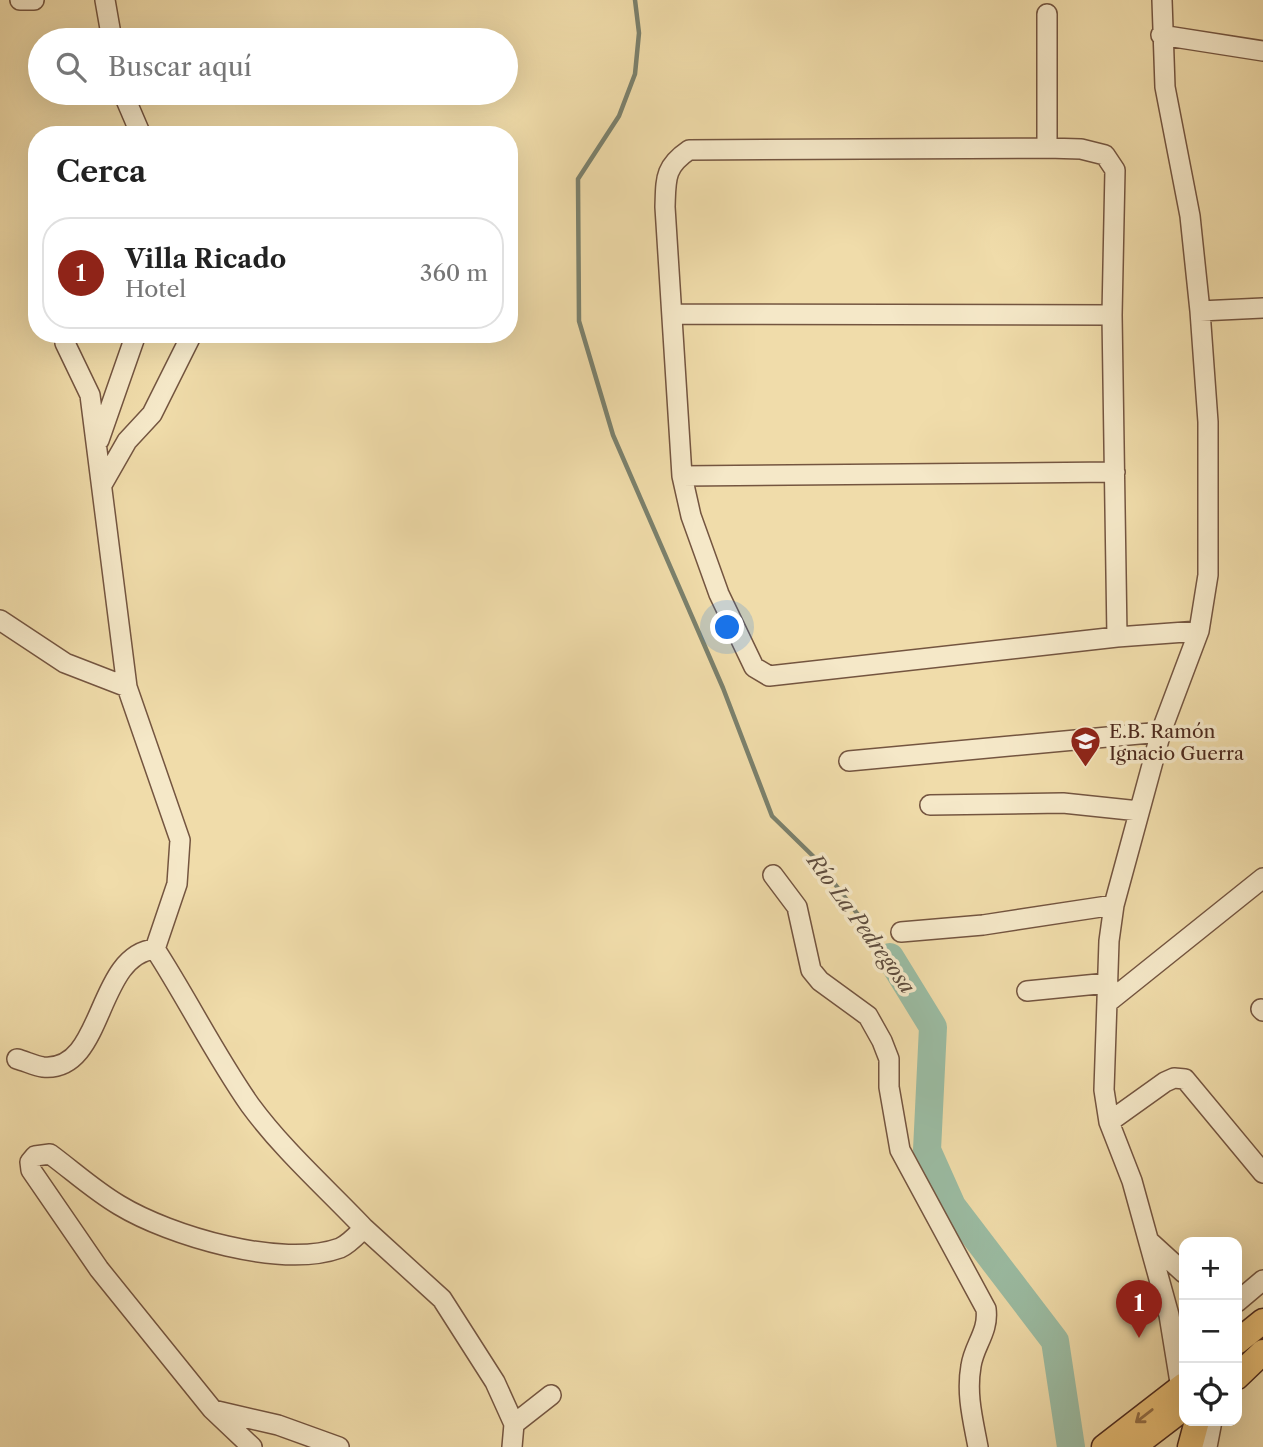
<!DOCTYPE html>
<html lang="es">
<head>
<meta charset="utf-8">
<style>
  body { margin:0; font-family:"Libre Caslon Text",serif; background:#f6f6f6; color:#222 }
  .controls { position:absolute; right:21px; bottom:21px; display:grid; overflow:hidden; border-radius:14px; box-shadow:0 7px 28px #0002 }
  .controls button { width:63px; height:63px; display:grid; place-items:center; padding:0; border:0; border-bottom:2px solid #e0e0e0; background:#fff; color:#222; font:35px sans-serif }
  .you { position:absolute; left:728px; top:628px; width:24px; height:24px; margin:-18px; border:5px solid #fff; border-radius:50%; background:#1a73e8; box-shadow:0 0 0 10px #1a73e833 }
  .badge { display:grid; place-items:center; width:46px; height:46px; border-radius:50%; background:#8f2418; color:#fff; font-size:23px; font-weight:700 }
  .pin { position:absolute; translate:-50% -58px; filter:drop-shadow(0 2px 4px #0008) }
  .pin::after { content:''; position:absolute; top:37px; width:24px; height:21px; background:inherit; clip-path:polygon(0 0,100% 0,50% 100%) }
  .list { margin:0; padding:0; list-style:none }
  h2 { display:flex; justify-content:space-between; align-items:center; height:91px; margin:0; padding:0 28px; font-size:30px }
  h2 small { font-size:23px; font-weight:400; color:#767676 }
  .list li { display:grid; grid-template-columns:46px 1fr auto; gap:21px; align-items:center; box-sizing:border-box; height:112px; margin:0 14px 14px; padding:0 14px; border:2px solid #e0e0e0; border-radius:28px }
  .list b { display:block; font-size:26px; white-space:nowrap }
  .list p { margin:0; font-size:23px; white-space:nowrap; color:#767676 }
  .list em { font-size:23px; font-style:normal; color:#767676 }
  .icon { flex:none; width:38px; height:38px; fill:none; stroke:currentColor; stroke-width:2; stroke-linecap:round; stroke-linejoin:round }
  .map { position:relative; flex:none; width:1263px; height:1447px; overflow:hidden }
  .search { position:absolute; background:#fff; box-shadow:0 7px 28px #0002; left:28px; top:28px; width:490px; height:77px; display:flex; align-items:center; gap:18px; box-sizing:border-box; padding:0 24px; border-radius:38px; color:#767676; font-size:26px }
  .panel { position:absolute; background:#fff; box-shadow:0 7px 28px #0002; left:28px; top:126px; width:490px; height:217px; border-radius:28px }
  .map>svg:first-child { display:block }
</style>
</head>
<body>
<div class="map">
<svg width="1263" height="1447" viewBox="0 0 1263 1447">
  <rect width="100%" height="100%" fill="#f0dcaa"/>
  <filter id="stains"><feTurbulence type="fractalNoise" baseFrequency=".00286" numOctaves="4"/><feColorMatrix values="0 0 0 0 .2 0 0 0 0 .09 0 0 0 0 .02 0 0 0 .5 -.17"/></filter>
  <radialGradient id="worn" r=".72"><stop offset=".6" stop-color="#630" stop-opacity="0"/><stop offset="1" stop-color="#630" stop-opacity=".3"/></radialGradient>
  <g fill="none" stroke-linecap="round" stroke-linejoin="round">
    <path stroke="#7b816d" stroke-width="4.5" d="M 635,0 L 639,33 L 635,74 L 619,116 L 578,179 L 579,321 L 613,435 L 723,688 L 772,816 L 816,859 L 890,957"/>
    <path stroke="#9bbca3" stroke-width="28" d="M 890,957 L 933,1027 L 927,1150 L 952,1206 L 1055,1341 L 1071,1447"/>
    <defs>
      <path id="minor" d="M 20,0 L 34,0
        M 105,0 L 112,40
        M 1162,0 L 1165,87 L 1190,216 L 1200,311 L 1208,422 L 1208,575 L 1199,631 L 1161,732 L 1114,905 L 1109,941 L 1104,1090 L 1109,1122 L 1132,1181 L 1169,1315 L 1183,1401
        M 1047,14 L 1047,148
        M 1161,35 L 1263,51
        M 123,93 L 141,135
        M 1200,311 L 1263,308
        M 672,314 L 1112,315
        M 65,343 L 90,395 L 127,687 L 180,840 L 177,884 L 155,949 C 188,1000 215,1055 250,1105 C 283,1150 326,1188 364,1228 C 357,1235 349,1244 340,1248 C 282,1269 170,1236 119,1205 C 95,1191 73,1171 50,1154 L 35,1156 L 30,1162 L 31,1170 L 99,1269 L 212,1409 L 252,1447
        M 99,440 L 136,334
        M 682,476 L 1115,472
        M 103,483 L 127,441 L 152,414 L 192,334
        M 0,620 L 65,663 L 127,687
        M 1117,637 L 1112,315 L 1115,170 L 1105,155 L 1081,149 L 1047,148 L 689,150 C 664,167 666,179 665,207 L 682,476 L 691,516 L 719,594 L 754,667 L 769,676 L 1117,637 L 1199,631
        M 849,761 L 1161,732
        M 930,805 L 1063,803 L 1139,811
        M 773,875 L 797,907 L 811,970 L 820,981 L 868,1016 L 882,1041 L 889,1059 L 889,1087 L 900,1150 L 986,1309 C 989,1332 974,1345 971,1366 C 966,1394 973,1420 978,1447
        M 901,932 L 983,925 L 1114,905
        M 1027,991 L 1108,983
        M 1107,1003 L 1263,878
        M 1261,1009 L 1263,1011
        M 17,1059 C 25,1061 35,1066 43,1067 C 105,1073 95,955 155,949
        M 1109,1122 L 1165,1082 L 1174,1078 L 1185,1079 L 1263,1173
        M 364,1228 L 442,1299 L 495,1382 L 514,1424 L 512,1447
        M 1150,1242 L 1184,1273
        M 1237,1302 L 1263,1280
        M 213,1410 L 278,1425 L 339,1447
        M 514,1424 L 551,1395
        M 1207,1447 L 1212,1421"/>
      <path id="major" d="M 1237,1342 L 1263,1321
        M 1237,1377 L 1263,1352
        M 1104,1447 L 1184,1385
        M 1133,1447 L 1184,1408
        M 1190,1447 L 1197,1421"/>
    </defs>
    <use href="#minor" stroke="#745540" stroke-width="22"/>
    <use href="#major" stroke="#4b281c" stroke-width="27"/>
    <use href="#minor" stroke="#f5e8c8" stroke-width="19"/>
    <use href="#major" stroke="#e8be75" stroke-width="24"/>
  </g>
  <defs><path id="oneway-shaft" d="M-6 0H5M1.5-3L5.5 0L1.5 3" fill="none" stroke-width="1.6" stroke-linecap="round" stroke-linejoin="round" transform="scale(1.75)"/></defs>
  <use stroke="#926c44" href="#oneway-shaft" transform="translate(1144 1416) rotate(142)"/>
  <defs>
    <symbol id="school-pin" viewBox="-11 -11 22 30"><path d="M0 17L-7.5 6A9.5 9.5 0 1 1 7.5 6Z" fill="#8f2418" stroke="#f5e8c8"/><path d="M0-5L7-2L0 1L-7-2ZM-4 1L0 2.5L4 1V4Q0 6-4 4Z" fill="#fff"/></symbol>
  </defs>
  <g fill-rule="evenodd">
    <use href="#school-pin" x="1068" y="724" width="35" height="47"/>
  </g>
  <g text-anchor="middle" stroke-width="7" stroke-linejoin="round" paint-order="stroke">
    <g font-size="19" fill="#4b281c" stroke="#f5e8c8" text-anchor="start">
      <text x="1109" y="738">E.B. Ramón<tspan x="1109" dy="22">Ignacio Guerra</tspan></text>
    </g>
    <g font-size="21" font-style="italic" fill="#5f4d3e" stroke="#f5e8c8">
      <text transform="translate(861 924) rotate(54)" y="7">Río La Pedregosa</text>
    </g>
  </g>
  <rect width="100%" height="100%" filter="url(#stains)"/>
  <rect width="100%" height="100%" fill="url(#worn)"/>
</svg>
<div class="controls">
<button>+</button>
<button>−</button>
<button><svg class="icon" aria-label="locate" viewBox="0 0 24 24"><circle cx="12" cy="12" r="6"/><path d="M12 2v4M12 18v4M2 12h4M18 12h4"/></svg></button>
</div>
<div class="you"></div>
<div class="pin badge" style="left:1139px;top:1338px">1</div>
<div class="search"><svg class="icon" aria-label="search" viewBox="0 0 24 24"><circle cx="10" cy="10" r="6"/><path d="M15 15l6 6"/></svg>Buscar aquí</div>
<section class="panel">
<h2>Cerca<small></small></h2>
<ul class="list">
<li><span class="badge">1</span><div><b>Villa Ricado</b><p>Hotel</p></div><em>360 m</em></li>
</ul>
</section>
</div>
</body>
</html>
